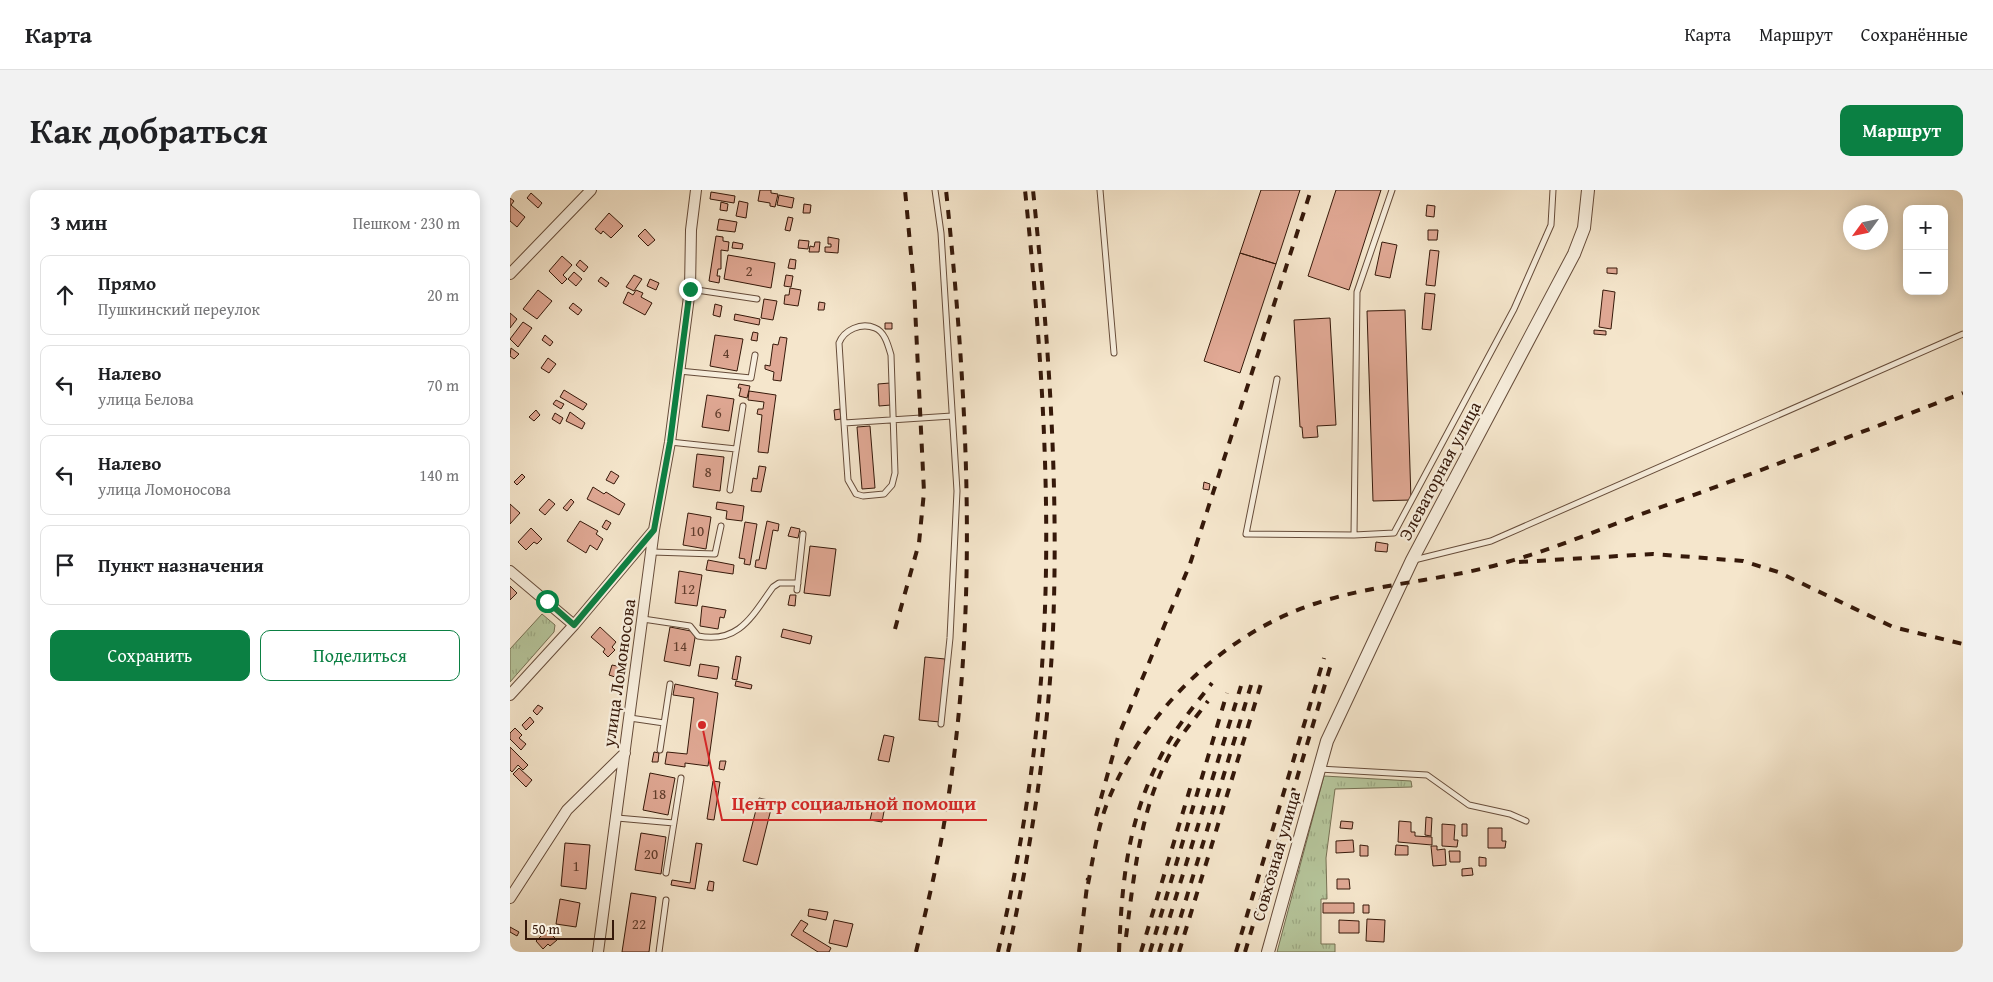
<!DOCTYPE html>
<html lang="ru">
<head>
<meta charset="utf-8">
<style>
  body { margin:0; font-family:"Gentium Book Plus",serif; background:#f2f2f2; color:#202124 }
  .controls { position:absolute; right:15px; top:15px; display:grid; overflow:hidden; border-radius:10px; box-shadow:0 2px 12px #0003 }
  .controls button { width:45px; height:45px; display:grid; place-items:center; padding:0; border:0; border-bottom:1px solid #e0e0e0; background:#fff; color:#202124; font:25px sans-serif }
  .compass { position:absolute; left:1333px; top:15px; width:45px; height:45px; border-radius:50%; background:#fff; box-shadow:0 2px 12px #0003; rotate:237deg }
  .scale { position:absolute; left:15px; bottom:12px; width:89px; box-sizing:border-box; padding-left:5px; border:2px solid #36190a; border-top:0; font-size:14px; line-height:18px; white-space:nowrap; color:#36190a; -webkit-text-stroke:4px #f8efde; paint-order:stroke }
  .stop { position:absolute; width:15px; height:15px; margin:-11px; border:4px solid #0b8043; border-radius:50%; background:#fff }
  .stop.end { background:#0b8043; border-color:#fff; box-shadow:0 1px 5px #0008 }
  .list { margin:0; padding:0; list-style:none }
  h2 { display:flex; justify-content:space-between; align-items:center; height:65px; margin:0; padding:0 20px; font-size:21px }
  h2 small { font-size:16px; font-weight:400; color:#757577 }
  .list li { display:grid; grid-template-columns:32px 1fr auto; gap:15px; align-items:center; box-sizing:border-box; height:80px; margin:0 10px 10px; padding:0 10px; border:1px solid #e0e0e0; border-radius:10px }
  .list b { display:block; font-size:19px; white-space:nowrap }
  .list p { margin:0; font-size:16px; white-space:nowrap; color:#757577 }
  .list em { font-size:16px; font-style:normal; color:#757577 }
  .actions { display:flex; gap:10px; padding:15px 20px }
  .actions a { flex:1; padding:11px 0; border:1px solid #0b8043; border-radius:10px; text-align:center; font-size:18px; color:#0b8043 }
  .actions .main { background:#0b8043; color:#fff }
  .icon { flex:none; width:28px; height:28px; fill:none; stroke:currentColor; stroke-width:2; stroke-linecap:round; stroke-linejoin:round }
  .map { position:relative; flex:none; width:1453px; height:762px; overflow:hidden; border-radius:10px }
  header { display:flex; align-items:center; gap:30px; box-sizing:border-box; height:70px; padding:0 25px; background:#fff; border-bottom:1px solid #e0e0e0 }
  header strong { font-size:24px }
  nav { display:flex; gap:28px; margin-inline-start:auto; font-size:18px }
  .intro { display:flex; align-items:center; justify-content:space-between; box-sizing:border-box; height:120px; padding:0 30px }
  h1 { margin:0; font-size:35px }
  .button { padding:12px 22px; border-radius:10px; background:#0b8043; color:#fff; font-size:18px; font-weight:700 }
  main { display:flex; gap:30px; padding:0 30px }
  aside { flex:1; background:#fff; border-radius:10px; box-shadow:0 2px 12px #0003 }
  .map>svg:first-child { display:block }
</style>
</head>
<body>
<header>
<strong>Карта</strong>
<nav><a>Карта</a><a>Маршрут</a><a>Сохранённые</a></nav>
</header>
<div class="intro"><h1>Как добраться</h1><a class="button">Маршрут</a></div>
<main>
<aside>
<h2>3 мин<small>Пешком · 230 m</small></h2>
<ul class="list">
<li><svg class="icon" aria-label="ahead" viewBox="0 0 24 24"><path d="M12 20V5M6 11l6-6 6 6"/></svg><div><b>Прямо</b><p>Пушкинский переулок</p></div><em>20 m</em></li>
<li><svg class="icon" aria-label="left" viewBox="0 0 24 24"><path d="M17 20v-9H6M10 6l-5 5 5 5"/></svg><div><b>Налево</b><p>улица Белова</p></div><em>70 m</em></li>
<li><svg class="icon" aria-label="left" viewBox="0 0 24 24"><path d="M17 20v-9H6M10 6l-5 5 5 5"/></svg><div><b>Налево</b><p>улица Ломоносова</p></div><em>140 m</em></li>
<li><svg class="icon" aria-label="arrive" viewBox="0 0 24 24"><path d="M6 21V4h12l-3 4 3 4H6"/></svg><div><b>Пункт назначения</b></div></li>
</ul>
<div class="actions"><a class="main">Сохранить</a><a>Поделиться</a></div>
</aside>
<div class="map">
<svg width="1453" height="762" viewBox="0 0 1453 762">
  <defs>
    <pattern id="grass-tufts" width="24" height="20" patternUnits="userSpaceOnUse" patternTransform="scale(1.25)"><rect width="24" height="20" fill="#b6c69c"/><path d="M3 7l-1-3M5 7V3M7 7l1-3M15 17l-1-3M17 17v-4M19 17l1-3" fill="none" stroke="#9daa85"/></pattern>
  </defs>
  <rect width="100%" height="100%" fill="#f5e6cc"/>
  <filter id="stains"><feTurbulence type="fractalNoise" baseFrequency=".004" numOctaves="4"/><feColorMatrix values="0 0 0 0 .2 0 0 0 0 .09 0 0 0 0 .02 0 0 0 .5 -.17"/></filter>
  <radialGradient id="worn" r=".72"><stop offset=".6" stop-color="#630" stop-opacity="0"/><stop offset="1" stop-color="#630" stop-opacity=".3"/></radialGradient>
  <path fill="url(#grass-tufts)" stroke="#767053" d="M 32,424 L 45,435 L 44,442 L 0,492 L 0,459 Z
    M 814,586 L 901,591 L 902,597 L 825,599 L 816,668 L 817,709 L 811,709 L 811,754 L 825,754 L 825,762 L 767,762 Z"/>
  <path fill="#e0a894" stroke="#36190a" d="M 250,0 L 261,0 L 261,3 L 268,4 L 265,17 L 260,16 L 260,13 L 248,11 Z
    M 751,0 L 790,0 L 766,74 L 730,63 Z
    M 826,0 L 871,0 L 839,100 L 798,86 Z
    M 201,2 L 225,6 L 224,13 L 200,9 Z
    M 21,3 L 32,13 L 28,18 L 17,8 Z
    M 269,5 L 284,8 L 282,18 L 267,15 Z
    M 0,8 L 4,11 L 1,15 L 15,27 L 7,37 L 0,31 Z
    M 229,11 L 238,13 L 236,28 L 226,26 Z
    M 211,12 L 218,14 L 217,21 L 210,20 Z
    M 294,14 L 301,15 L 300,23 L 293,23 Z
    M 917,15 L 925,16 L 924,27 L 916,26 Z
    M 99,23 L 113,36 L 101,48 L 93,41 L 91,44 L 85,39 Z
    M 278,27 L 283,28 L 280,41 L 275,40 Z
    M 209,29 L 227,32 L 225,42 L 207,40 Z
    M 135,39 L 145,50 L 138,56 L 128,46 Z
    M 918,40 L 928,40 L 927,50 L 918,50 Z
    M 206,46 L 213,47 L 213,51 L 219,52 L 218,61 L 211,60 L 211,79 L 208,79 L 207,86 L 210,86 L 209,93 L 199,91 Z
    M 318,47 L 329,49 L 328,63 L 315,62 L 315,57 L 321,57 L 321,54 L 318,54 Z
    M 289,50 L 299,51 L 298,59 L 288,58 Z
    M 223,52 L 233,54 L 232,59 L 222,58 Z
    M 305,52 L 310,52 L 309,62 L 299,62 L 300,56 L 304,57 Z
    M 872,52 L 887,55 L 880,88 L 865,85 Z
    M 920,60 L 929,61 L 925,96 L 916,95 Z
    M 730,63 L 766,74 L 730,183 L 694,171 Z
    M 218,65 L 265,73 L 261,98 L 214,89 Z
    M 52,66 L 62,75 L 53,85 L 57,89 L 52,94 L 39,81 Z
    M 280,69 L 286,70 L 285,79 L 278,78 Z
    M 70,70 L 78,77 L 74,82 L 66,75 Z
    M 1097,78 L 1107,78 L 1107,84 L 1097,83 Z
    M 64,82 L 72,89 L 66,96 L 58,89 Z
    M 124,85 L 132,89 L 124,101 L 116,97 Z
    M 276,85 L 283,86 L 281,97 L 274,96 Z
    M 91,87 L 99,93 L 96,97 L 88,91 Z
    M 140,89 L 149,93 L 146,100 L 137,96 Z
    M 280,98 L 291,100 L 288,116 L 274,114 L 275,105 L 279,105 Z
    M 28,100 L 42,111 L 27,129 L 13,119 Z
    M 126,100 L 133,103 L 131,107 L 142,113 L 135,125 L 113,113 L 118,102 L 123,105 Z
    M 1093,100 L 1105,102 L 1101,139 L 1089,137 Z
    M 915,103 L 925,104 L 921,140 L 912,139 Z
    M 254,109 L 267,111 L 263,130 L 251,128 Z
    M 309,112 L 315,113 L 314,120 L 308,120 Z
    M 63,113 L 72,120 L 68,125 L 59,118 Z
    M 205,114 L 212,116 L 210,127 L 203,125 Z
    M 895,120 L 901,310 L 863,311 L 857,121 Z
    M 0,123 L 7,129 L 0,138 Z
    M 225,124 L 250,129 L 249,135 L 224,130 Z
    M 820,128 L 826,235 L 807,236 L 808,247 L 793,248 L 792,237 L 790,237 L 784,130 Z
    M 13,132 L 22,138 L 8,157 L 0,149 Z
    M 375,133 L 382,133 L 382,139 L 375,139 Z
    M 1084,140 L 1096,141 L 1096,145 L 1084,144 Z
    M 243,142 L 248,143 L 247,151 L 241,150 Z
    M 35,145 L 43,152 L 40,156 L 32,150 Z
    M 205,145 L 233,149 L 227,181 L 200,176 Z
    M 270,147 L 277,148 L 271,191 L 263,190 L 264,182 L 255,179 L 255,175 L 260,176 L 263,154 L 268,155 Z
    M 1,158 L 9,164 L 4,169 L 0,166 Z
    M 38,168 L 46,174 L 39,183 L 31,178 Z
    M 380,193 L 381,215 L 369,216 L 368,194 Z
    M 229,194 L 240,196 L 237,208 L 229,206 L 231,198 L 228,198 Z
    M 54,200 L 77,214 L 73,220 L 50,207 Z
    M 239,201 L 266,205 L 258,263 L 248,262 L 252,225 L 247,224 L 248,219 L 253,219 L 254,212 L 238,210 Z
    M 197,205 L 224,209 L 219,241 L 192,237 Z
    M 46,210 L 54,214 L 51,219 L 43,214 Z
    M 330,219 L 331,229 L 325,230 L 324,220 Z
    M 26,220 L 30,225 L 24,231 L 19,227 Z
    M 60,222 L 75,233 L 72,239 L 56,231 Z
    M 45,223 L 53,228 L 50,234 L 42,229 Z
    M 360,236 L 365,298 L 352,299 L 347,237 Z
    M 187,264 L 214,267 L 210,301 L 183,297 Z
    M 249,276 L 256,277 L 251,302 L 241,301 L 243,288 L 247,289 Z
    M 101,281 L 109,286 L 104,294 L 96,290 Z
    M 12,284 L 15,287 L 7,295 L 4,292 Z
    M 694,292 L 700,294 L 699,300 L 693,299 Z
    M 83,297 L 94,304 L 96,302 L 115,314 L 109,325 L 77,309 Z
    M 39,309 L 45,314 L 35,325 L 29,320 Z
    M 61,309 L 64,312 L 57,321 L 53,318 Z
    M 207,312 L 234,316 L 232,331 L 216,329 L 217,321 L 206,319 Z
    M 0,314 L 10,323 L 0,334 Z
    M 178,323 L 201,327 L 196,359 L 173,355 Z
    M 96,330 L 101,333 L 97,340 L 92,337 Z
    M 70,331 L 88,341 L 86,344 L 93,349 L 87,360 L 80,355 L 76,363 L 57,351 Z
    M 257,331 L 269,334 L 268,341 L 263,340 L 256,379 L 245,377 L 246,370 L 249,370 Z
    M 235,332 L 247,334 L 240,375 L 234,374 L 235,369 L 229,368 Z
    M 281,337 L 290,339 L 288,348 L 278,346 Z
    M 21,338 L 32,349 L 27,354 L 24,352 L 16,360 L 8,352 Z
    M 866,352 L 878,354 L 877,362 L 865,361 Z
    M 300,356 L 326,359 L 320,406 L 294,403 Z
    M 198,370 L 224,375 L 223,384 L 196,380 Z
    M 169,381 L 192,385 L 187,416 L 165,413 Z
    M 0,396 L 7,403 L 0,410 Z
    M 280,405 L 286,405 L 285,416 L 278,415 Z
    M 192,416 L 216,420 L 214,428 L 210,427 L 208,439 L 190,436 Z
    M 90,437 L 106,452 L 102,457 L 105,460 L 98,467 L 93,462 L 95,459 L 81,447 Z
    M 160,437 L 186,442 L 180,476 L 154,471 Z
    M 273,439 L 302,446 L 300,454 L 271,447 Z
    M 226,466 L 231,467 L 227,490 L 222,489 Z
    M 415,467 L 435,469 L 430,532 L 409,530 Z
    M 190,474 L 209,477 L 207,489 L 188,486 Z
    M 102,475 L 111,477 L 108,488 L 99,485 Z
    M 226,491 L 242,495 L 241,499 L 225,496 Z
    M 165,494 L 208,503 L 198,576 L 175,573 L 175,577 L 155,574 L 157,562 L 177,564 L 184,508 L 163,505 Z
    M 28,515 L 33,518 L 27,525 L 23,521 Z
    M 20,527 L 24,532 L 16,540 L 12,535 Z
    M 5,538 L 12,545 L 9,548 L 16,554 L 11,560 L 0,549 L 0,543 Z
    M 374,545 L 384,547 L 379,572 L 368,570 Z
    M 0,557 L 18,575 L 13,580 L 8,575 L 2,582 L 0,580 Z
    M 144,562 L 149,563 L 148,572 L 142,572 Z
    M 210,571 L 216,571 L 214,580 L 209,579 Z
    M 9,578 L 22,590 L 16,597 L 3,584 Z
    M 140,583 L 165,588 L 158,625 L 133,620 Z
    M 203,591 L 210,592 L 204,630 L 197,629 Z
    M 249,608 L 263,611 L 247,675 L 233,671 Z
    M 364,613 L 375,616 L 372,632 L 360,630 Z
    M 916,627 L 922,628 L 921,646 L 915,645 Z
    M 831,631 L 843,632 L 842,639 L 830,638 Z
    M 889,631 L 901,632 L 901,642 L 905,642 L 905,646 L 922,647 L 922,655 L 888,652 Z
    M 932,634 L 945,635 L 944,650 L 948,650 L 947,657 L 932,656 Z
    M 952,634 L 957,634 L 957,646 L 952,646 Z
    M 978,638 L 992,638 L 992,651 L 996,651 L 995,658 L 978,658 Z
    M 131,643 L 156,647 L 151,684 L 125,680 Z
    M 843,650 L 844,662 L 826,663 L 826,651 Z
    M 55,653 L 80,655 L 76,699 L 51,696 Z
    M 186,653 L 192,654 L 185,699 L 161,695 L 162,690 L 180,693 Z
    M 850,655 L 858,656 L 858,666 L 850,666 Z
    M 886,655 L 898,656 L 898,665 L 885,665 Z
    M 921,656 L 927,656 L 927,660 L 935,659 L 936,675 L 923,676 Z
    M 939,661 L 950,661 L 950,672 L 940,672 Z
    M 969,667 L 976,668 L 976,676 L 969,676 Z
    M 962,678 L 963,685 L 952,686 L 952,679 Z
    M 827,689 L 839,689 L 840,699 L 827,699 Z
    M 199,691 L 204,692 L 203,701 L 197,700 Z
    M 121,703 L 146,707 L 139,762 L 112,762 Z
    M 50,709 L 70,713 L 66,737 L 46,734 Z
    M 813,713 L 844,713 L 844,723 L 813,723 Z
    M 853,715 L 859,715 L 859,723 L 853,723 Z
    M 299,719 L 318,722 L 316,730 L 298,726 Z
    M 857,729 L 875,730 L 874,752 L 856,751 Z
    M 291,730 L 298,734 L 293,741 L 321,758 L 319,762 L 308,762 L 281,745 Z
    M 324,730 L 343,734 L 337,757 L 319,753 Z
    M 829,730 L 849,731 L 849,743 L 829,743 Z
    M 0,737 L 9,742 L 7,746 L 0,742 Z
    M 37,740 L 47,750 L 40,756 L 38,754 L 33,759 L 26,751 Z"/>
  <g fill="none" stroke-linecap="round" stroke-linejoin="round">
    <defs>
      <path id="service" d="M 425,0 L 431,43 L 447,301 L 440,448 L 431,534
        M 590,0 L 604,163
        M 882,0 L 847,102 L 844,345 L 884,343 L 1004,119 L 1041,35 L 1043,0
        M 180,99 L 247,109
        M 169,181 L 241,188 L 245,165
        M 767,189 L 736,344 L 844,345
        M 334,233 L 329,153 C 334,140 351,132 365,138 C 375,142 378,155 381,165 L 385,283 L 382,295 L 374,304 L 353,306 L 346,304 L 338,290 L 334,233 L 442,226
        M 160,252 L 226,259
        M 220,300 L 233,216
        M 142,362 L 205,364 L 211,336
        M 904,370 L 981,351 L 1453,144
        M 287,400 L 293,344
        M 133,429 L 180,436 L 188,446 C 229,454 242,426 263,397 L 269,393 L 288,393
        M 120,528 L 154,533
        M 150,560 L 160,494
        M 809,579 L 917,585 L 959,615 L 1000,624 L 1016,631
        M 107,628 L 164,633
        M 156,683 L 171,588
        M 149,762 L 156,710"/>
      <path id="minor" d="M 0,84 L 81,0
        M 0,381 L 64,435
        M 0,505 L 64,435 L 144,340
        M 0,708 L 57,620 L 115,563
        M 88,762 L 144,340 L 160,252 L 180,99 L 181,40 L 186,0"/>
      <path id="tertiary" d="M 758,762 L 817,551 L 902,370 L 1064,64 L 1074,38 L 1078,0"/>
    </defs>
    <use href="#service" stroke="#664c3a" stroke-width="7"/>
    <use href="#minor" stroke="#664c3a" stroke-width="12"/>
    <use href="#tertiary" stroke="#664c3a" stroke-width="14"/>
    <use href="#service" stroke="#f8efde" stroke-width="5"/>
    <use href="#minor" stroke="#f8efde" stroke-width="10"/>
    <use href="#tertiary" stroke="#f8efde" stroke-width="12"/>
    <path stroke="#36190a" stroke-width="4" stroke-dasharray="9 9" stroke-linecap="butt" d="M 1009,372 L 1143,364 L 1233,371 L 1268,382 L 1383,437 L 1453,454
      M 385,439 L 409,353 L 414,302 L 404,96 L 395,0
      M 586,626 L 608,547 L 680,374 L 801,0
      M 578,694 C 584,664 588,634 600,606 C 637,519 714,444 804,414 C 866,393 934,391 997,372 C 1047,358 1095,337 1143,320 C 1247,282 1350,243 1453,203
      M 616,747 C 624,686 630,619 660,564 C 670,545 685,529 698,511
      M 406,762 C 416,720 427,677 434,634 C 470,425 458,210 436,0
      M 488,762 C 511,663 527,562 533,461 C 542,308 531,153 515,0
      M 498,762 C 520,663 536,562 542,461 C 550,308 539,153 523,0
      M 569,762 L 578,688
      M 609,762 C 612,688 618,628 653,562 C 666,537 685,515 702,493
      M 631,762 L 682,592
      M 640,762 L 717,503
      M 649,762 L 731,496
      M 660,762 L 742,492
      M 669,762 L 751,494
      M 726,762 L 814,468
      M 735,762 L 822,471"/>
  </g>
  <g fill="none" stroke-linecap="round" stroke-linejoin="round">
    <path stroke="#0b8043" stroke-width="6" d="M 37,411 L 64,435 L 144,340 L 160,252 L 180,99"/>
  </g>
  <g text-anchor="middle" stroke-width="4.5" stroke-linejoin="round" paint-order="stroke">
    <g font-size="15" fill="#603d2c">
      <text x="239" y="86">2</text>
      <text x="216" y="168">4</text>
      <text x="208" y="228">6</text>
      <text x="198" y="287">8</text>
      <text x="187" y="346">10</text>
      <text x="178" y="404">12</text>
      <text x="170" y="461">14</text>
      <text x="149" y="609">18</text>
      <text x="141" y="669">20</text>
      <text x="66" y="681">1</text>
      <text x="129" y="739">22</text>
    </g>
    <g font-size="18" fill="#36190a" stroke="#f8efde">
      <text transform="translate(930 281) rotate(-62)" y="6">Элеваторная улица</text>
      <text transform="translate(109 483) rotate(-82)" y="6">улица Ломоносова</text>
      <text transform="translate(766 666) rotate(-74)" y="6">Совхозная улица</text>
    </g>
  </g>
  <path fill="none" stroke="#d62828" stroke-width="2" d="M192 535L212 630H477"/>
  <circle fill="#d62828" stroke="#f8efde" stroke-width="2" cx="192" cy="535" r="5"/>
  <g font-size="19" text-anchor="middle" font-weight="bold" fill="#d62828" stroke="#f8efde" stroke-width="4.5" stroke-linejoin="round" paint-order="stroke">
    <text x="344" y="620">Центр социальной помощи</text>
  </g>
  <rect width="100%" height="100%" filter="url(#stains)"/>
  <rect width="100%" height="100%" fill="url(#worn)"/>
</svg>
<div class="controls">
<button>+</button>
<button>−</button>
</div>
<svg class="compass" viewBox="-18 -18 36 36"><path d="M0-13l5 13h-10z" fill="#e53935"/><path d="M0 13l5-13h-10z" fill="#757577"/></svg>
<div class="scale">50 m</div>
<div class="stop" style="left:37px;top:411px"></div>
<div class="stop end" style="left:180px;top:99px"></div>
</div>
</main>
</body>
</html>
